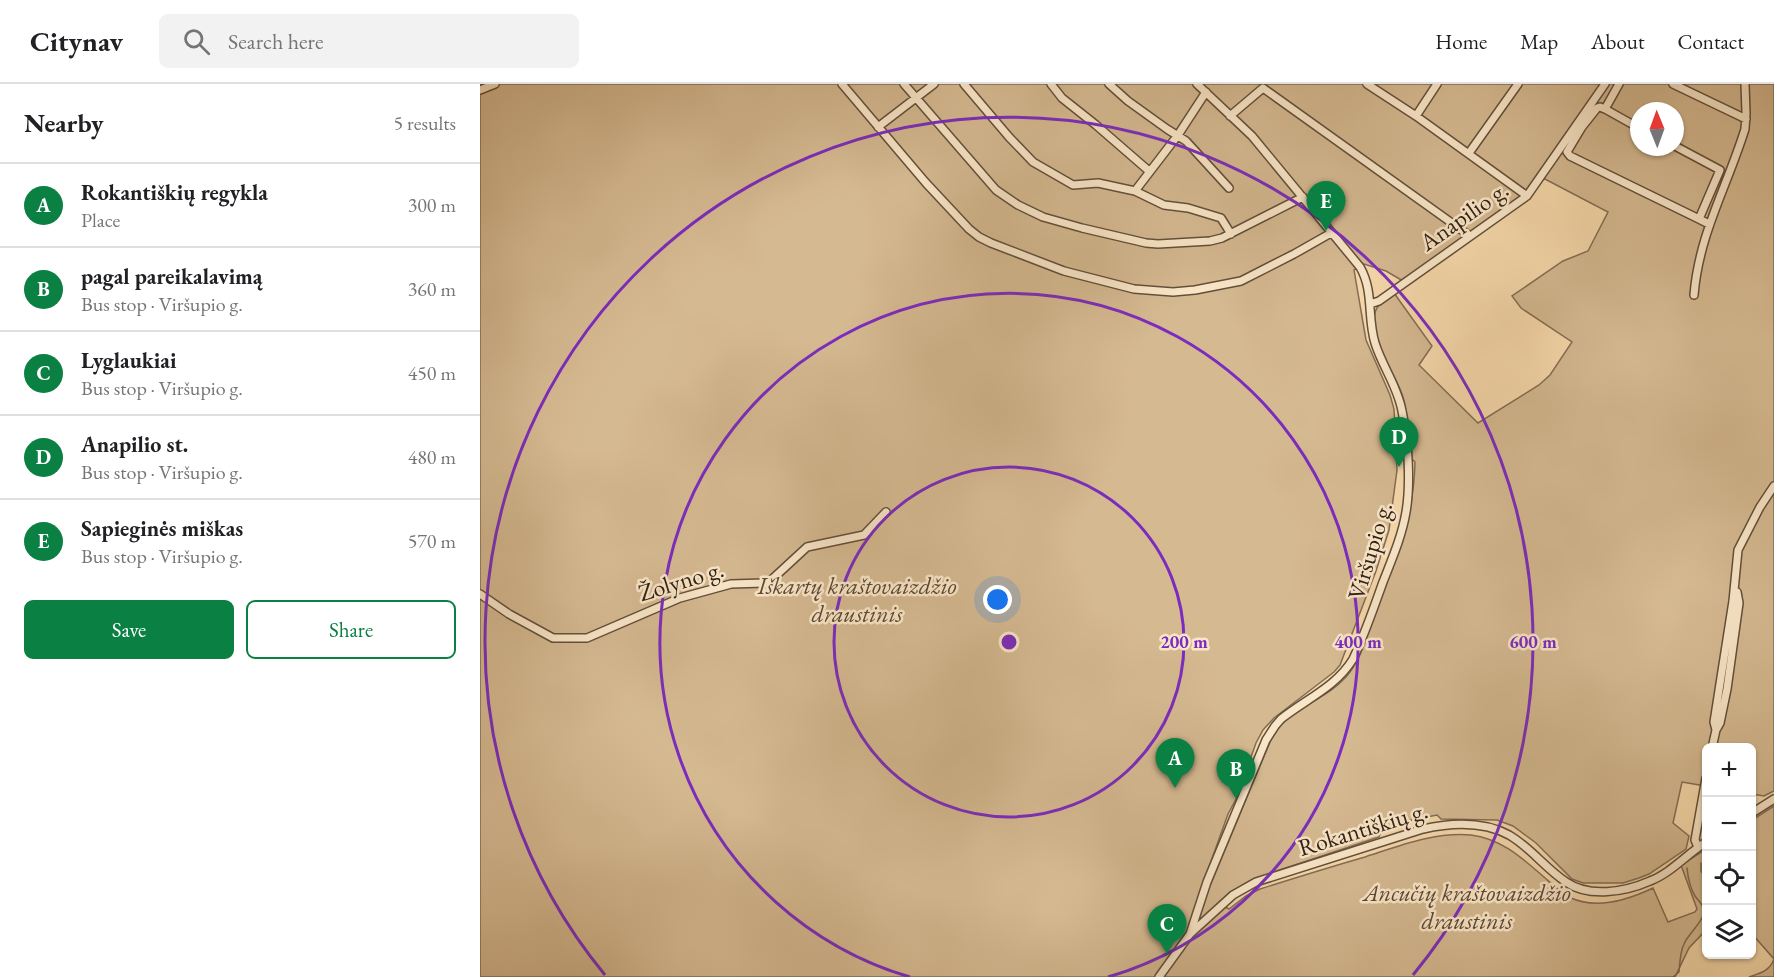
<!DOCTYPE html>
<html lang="en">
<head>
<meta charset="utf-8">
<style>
  body { margin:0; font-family:"EB Garamond",serif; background:#f2f2f2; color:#202124 }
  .controls { position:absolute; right:18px; bottom:18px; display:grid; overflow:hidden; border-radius:9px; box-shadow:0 2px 4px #0004 }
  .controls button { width:54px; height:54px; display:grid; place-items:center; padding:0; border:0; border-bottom:2px solid #e0e0e0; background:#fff; color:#202124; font:30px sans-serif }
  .compass { position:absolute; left:1150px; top:18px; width:54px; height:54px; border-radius:50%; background:#fff; box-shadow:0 2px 4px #0004; rotate:359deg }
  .you { position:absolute; left:518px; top:516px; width:21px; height:21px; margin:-15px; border:4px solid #fff; border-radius:50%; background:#1a73e8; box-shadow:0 0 0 9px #1a73e833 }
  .badge { display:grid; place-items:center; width:39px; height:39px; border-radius:50%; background:#0b8043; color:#fff; font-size:20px; font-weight:700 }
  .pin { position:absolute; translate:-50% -50px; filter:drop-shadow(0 2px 3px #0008) }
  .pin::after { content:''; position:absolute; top:32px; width:21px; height:18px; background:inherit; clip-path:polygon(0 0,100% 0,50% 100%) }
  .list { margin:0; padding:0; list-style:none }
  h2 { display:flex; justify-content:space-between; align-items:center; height:78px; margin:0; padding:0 24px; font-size:26px }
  h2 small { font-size:20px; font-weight:400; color:#757577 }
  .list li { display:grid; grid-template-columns:39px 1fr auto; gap:18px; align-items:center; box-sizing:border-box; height:84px; padding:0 24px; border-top:2px solid #e0e0e0 }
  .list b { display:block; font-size:22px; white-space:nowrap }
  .list p { margin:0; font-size:20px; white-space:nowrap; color:#757577 }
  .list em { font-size:20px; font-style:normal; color:#757577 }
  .actions { display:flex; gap:12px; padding:18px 24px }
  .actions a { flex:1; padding:14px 0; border:2px solid #0b8043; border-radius:9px; text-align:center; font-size:21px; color:#0b8043 }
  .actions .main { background:#0b8043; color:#fff }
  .icon { flex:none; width:33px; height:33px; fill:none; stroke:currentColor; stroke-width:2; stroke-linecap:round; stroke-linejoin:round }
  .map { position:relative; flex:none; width:1294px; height:893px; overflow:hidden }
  header { display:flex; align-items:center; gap:36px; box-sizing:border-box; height:84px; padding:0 30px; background:#fff; border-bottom:2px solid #e0e0e0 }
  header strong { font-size:28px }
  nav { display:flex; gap:33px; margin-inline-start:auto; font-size:21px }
  .search { width:420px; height:54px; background:#f2f2f2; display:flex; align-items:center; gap:15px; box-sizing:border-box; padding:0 21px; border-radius:9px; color:#757577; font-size:22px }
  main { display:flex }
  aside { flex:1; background:#fff }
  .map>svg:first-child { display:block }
</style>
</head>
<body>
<header>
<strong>Citynav</strong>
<div class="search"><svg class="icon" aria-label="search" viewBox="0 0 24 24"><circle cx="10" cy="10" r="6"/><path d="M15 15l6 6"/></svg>Search here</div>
<nav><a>Home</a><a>Map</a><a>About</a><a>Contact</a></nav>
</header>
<main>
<aside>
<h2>Nearby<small>5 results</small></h2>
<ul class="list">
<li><span class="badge">A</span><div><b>Rokantiškių regykla</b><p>Place</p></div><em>300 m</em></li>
<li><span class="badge">B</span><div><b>pagal pareikalavimą</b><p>Bus stop · Viršupio g.</p></div><em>360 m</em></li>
<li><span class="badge">C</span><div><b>Lyglaukiai</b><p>Bus stop · Viršupio g.</p></div><em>450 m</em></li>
<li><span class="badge">D</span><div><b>Anapilio st.</b><p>Bus stop · Viršupio g.</p></div><em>480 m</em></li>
<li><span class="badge">E</span><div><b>Sapieginės miškas</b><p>Bus stop · Viršupio g.</p></div><em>570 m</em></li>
</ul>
<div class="actions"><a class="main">Save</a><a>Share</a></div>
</aside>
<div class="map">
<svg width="1294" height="893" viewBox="0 0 1294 893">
  <rect width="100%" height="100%" fill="#f6d8aa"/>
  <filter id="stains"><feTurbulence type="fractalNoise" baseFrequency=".00333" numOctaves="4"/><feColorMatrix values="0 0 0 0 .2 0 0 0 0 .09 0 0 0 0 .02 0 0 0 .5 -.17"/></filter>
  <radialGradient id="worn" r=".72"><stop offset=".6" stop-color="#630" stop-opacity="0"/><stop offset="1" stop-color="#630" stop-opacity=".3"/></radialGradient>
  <path fill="#d5b991" stroke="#836d54" stroke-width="1.5" fill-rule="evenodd" d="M 0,0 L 1294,0 L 1294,707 L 1284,712 L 1272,710 L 1272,664 L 1226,664 L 1226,702 L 1202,698 L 1193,739 L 1209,752 L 1206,765 L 1169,790 L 1159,794 L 1143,799 L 1103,799 L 1092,795 L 1056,759 L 1033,742 L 1017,736 L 961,735 L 957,731 L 932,736 L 904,744 L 902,745 L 899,753 L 773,795 L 750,808 L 738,819 L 749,825 L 766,812 L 780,805 C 815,794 850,783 885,773 C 919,762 954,748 991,751 C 1022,755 1042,774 1064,793 C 1072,800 1080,808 1089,813 C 1115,826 1148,816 1173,804 L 1188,838 L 1215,828 L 1217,825 L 1201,781 L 1226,765 L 1226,843 L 1224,848 L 1209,864 L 1195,893 L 0,893 ZM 1159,27 L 1195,27 L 1195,63 L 1159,63 ZM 1063,94 L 1128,128 L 1108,167 L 1083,177 L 1032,212 L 1041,224 L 1092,258 L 1070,291 L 1059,301 L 998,339 L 939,281 L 952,262 L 914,209 C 909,214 901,218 897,224 C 884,245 916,295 923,317 C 929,334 929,354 930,373 L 935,378 C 934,436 914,479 894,532 C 885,554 882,575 866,593 C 848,613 824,619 806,636 C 799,642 794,650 790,658 L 726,811 L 720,808 L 748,730 L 756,715 L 776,659 L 783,646 L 794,634 L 854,588 L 860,581 L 896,487 L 909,446 L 917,386 L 914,325 L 910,311 L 886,256 L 874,186 L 884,180 L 906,187 L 923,197 L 1043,113 L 1047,116 Z
    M 1294,722 L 1294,893 L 1269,893 C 1280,889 1290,887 1294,875 L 1272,850 L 1272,736 Z"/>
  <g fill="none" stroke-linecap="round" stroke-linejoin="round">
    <path stroke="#7f6a51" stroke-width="1.5" d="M 1221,779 L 1221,787 L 1226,794
      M 1226,799 L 1225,802 L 1226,803
      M 1193,893 L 1199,888 C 1200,878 1200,868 1204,860 C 1208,850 1224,837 1224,828 C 1224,820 1219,818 1215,812 C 1210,804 1208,794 1207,784"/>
    <defs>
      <path id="street" d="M 362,0 L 446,99 L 489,145 L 499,153 L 511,159 L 584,187 L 654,205 L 693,208 L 715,206 L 761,197 L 814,170 L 851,149
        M 424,0 L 516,106 L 538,121 L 563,133 L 602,144 L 666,159 L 678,160 L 730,157 L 742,154 L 823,113
        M 484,0 L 529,53 L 553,78 L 593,101 L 618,99 L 655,107 L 698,51 L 726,8
        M 571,0 L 582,14 L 616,41 L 669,87
        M 629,0 L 648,17 L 687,45 L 706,57 L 749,104
        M 887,0 L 936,32 L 1047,112
        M 1139,0 L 1125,25 L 1120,23 L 1117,24 L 1102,43 L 1087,68 L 1090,72 L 1219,135
        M 1193,0 L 1266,35
        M 0,6 L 15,0
        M 1125,25 L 1159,44
        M 750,32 L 783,4 L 990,152
        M 936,32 L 957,0
        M 398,43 L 454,0
        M 1195,62 L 1240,86 L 1219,135 L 1229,140
        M 989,69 L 1038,0
        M 655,107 L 684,121 L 708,124 L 741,134 L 751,150
        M 1214,211 C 1219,150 1247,103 1265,45 L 1266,29 L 1265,0
        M 890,220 L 899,217 L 1047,112 L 1125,0
        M 0,510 L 29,530 L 73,554 L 107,554 L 200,514 L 251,500 L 288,499 L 327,463 L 384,451 L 406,428
        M 1236,646 L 1240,639 L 1247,605 L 1259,519 L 1257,508
        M 1232,664 L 1236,646 L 1234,638 L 1253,517 L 1258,466 L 1280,423 L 1294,402
        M 1272,729 L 1294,715
        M 1218,763 L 1215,756 L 1226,694
        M 710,850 L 727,798 L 786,656 L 795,642 L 801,635 C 826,615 856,603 873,575 C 885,550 894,523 903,498 C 912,475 922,452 926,428 C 931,399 928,355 922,327 C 918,303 902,282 895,259 C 887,233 894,207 880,183 L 772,52 L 717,0
        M 679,893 L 710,850 L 753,811 L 776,798 L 943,745 C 970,739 1003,737 1029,751 C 1050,763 1065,784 1086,798 C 1109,814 1145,808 1170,797 C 1191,789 1207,770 1226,758"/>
    </defs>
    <use href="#street" stroke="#624f3b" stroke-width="10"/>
    <use href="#street" stroke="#f9e6c8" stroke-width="7"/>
  </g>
  <g fill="none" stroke="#7b2cbf" stroke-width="3">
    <circle cx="529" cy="558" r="175"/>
    <path d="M430 893A349 349 0 1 1 628 893"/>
    <path d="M125 891A524 524 0 1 1 933 891"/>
  </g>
  <g text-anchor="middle" stroke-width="5" stroke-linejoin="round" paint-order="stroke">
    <g font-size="24" fill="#312116" stroke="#f9e6c8">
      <text transform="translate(984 132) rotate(-35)" y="8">Anapilio g.</text>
      <text transform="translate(890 467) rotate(-73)" y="8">Viršupio g.</text>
      <text transform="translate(201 497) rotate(-17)" y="8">Žolyno g.</text>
      <text transform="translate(883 745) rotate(-17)" y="8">Rokantiškių g.</text>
    </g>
    <g font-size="24" font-style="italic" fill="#5a4735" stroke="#f9e6c8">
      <text x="377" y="510">Iškartų kraštovaizdžio<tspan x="377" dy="28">draustinis</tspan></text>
      <text x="987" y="817">Ancučių kraštovaizdžio<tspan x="987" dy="28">draustinis</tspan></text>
    </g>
  </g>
  <circle cx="529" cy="558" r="9" fill="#7b2cbf" stroke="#f9e6c8" stroke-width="3"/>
  <g font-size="18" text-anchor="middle" font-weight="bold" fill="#7b2cbf" stroke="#f9e6c8" stroke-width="5" stroke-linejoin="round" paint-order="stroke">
    <text x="704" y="564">200 m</text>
    <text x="878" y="564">400 m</text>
    <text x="1053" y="564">600 m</text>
  </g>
  <rect width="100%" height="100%" filter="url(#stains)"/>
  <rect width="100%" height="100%" fill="url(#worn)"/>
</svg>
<div class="controls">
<button>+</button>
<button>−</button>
<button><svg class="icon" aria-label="locate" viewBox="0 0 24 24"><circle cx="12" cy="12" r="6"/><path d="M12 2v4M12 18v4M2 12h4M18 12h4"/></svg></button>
<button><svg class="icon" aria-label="layers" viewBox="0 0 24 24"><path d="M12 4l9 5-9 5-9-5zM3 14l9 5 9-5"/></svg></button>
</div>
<svg class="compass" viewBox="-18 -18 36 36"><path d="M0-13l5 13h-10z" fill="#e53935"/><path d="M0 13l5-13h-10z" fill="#757577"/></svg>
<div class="you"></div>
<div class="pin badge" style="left:695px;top:704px">A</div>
<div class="pin badge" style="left:756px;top:715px">B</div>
<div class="pin badge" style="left:687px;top:870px">C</div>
<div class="pin badge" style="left:919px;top:383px">D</div>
<div class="pin badge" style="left:846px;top:147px">E</div>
</div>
</main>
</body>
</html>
